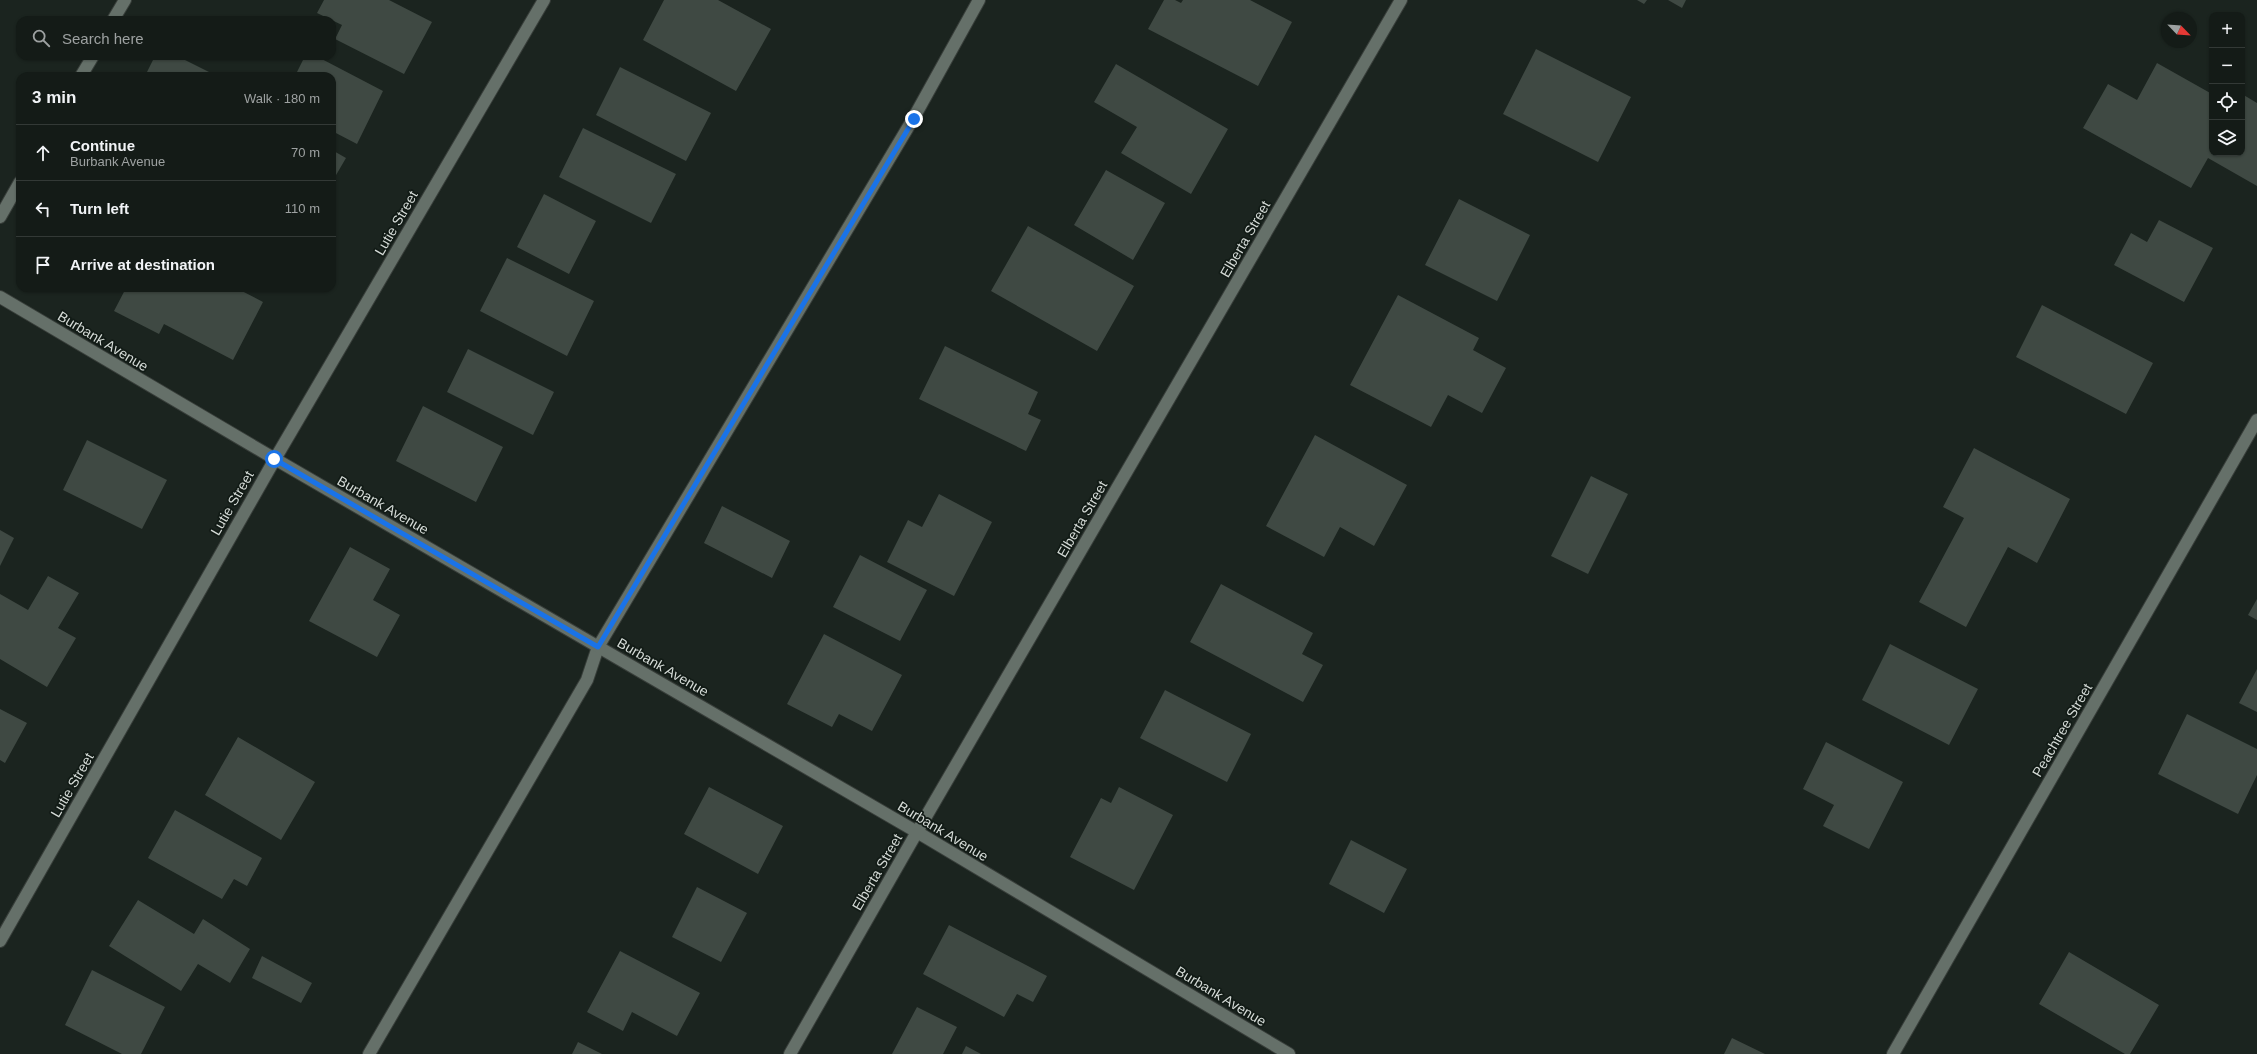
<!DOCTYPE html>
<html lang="en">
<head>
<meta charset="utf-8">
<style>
  body { margin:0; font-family:Helvetica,sans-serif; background:#212824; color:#f1f3f6 }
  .controls { position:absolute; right:12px; top:12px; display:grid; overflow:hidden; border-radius:8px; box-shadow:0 1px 3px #0004 }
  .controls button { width:36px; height:36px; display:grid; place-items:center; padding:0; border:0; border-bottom:1px solid #333936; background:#141b17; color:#f1f3f6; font:20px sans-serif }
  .compass { position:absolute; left:2161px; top:12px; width:36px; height:36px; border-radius:50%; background:#141b17; box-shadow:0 1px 3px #0004; rotate:115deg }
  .stop { position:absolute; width:12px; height:12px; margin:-9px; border:3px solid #1a73e8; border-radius:50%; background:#fff }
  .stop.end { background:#1a73e8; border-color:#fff; box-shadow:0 1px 4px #0008 }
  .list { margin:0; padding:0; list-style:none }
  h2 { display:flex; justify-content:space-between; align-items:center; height:52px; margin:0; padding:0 16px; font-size:17px }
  h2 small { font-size:13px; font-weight:400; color:#9da1a1 }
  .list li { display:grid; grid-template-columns:26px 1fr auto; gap:12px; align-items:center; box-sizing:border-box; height:56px; padding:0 16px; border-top:1px solid #333936 }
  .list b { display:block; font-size:15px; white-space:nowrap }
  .list p { margin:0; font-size:13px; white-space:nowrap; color:#9da1a1 }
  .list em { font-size:13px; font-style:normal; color:#9da1a1 }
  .icon { flex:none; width:22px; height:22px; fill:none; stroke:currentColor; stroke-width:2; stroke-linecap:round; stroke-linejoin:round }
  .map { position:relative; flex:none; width:2257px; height:1054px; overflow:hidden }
  .search { position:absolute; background:#141b17; box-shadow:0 1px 3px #0004; left:16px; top:16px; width:320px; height:44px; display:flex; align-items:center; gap:10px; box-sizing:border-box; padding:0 14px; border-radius:12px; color:#9da1a1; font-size:15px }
  .panel { position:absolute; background:#141b17; box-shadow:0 1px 3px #0004; left:16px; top:72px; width:320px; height:220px; border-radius:12px }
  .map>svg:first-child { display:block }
</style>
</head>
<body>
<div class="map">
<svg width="2257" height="1054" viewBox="0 0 2257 1054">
  <rect width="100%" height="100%" fill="#1b241f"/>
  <path fill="#3f4943" d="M 324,0 L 389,0 L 432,22 L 404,74 L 335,39 L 342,25 L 317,13 Z
    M 664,0 L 718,0 L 771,29 L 736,91 L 643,40 Z
    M 1164,0 L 1175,0 L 1181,3 L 1183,0 L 1250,0 L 1292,22 L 1258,86 L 1148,29 Z
    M 1637,0 L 1647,0 L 1644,4 Z
    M 1668,0 L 1686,0 L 1682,8 Z
    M 1536,49 L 1631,97 L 1598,162 L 1503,114 Z
    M 155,56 L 177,56 L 217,76 L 150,76 L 146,74 Z
    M 305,56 L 316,56 L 383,91 L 357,144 L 332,131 L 332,76 L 295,76 Z
    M 2157,63 L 2212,94 L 2212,153 L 2242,153 L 2242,94 L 2257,103 L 2257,186 L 2208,158 L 2191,188 L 2083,128 L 2108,84 L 2137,100 Z
    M 1116,64 L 1228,129 L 1191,194 L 1121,153 L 1137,127 L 1094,102 Z
    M 620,67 L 711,113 L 686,161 L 596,115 Z
    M 583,128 L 676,174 L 651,223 L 559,177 Z
    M 332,150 L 346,158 L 332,182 Z
    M 1106,170 L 1165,203 L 1133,260 L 1074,225 Z
    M 544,194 L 596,221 L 569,274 L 517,247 Z
    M 1459,199 L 1530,235 L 1497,301 L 1425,265 Z
    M 2159,220 L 2213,248 L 2184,302 L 2114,265 L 2131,233 L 2147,242 Z
    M 1028,226 L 1134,286 L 1097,351 L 991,291 Z
    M 507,258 L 594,301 L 567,356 L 480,311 Z
    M 126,288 L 236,288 L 263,302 L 233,360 L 164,324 L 159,334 L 114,311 Z
    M 262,288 L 272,288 L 270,292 Z
    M 1398,295 L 1479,338 L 1473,350 L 1506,368 L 1482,413 L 1448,395 L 1431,427 L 1350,385 Z
    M 2042,305 L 2153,363 L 2126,414 L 2016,357 Z
    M 945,346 L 1038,392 L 1028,414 L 1041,420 L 1026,451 L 919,399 Z
    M 468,349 L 554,392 L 533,435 L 447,392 Z
    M 423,406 L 503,447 L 476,502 L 396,461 Z
    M 1315,435 L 1407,485 L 1374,546 L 1340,527 L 1324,557 L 1266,526 Z
    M 87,440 L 167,480 L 142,529 L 63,490 Z
    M 1974,448 L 2070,499 L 2037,563 L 2008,547 L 1966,627 L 1919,602 L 1964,518 L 1943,507 Z
    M 1591,476 L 1628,494 L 1588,574 L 1551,556 Z
    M 939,494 L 992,522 L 954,596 L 887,562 L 908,520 L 922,527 Z
    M 722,506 L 790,541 L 772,578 L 704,543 Z
    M 0,530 L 14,538 L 0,566 Z
    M 350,547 L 390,569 L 373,600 L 400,615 L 377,657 L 309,621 Z
    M 860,555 L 927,590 L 900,641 L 833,607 Z
    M 48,576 L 79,593 L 58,628 L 76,638 L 47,687 L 0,659 L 0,594 L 28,610 Z
    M 1221,584 L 1313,633 L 1302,654 L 1323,665 L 1303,702 L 1190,642 Z
    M 2257,599 L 2257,620 L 2248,615 Z
    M 824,634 L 902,675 L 872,731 L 839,714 L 832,727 L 787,704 Z
    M 1890,644 L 1978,689 L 1949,745 L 1862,700 Z
    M 2257,669 L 2257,712 L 2239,703 Z
    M 1165,690 L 1251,734 L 1227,782 L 1140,738 Z
    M 0,709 L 27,723 L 5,763 L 0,760 Z
    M 2187,714 L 2257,749 L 2257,775 L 2238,814 L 2158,774 Z
    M 238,737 L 315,782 L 281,840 L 205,795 Z
    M 1826,742 L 1903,782 L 1869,849 L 1823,826 L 1834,805 L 1803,789 Z
    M 709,787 L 783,826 L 758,874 L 684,834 Z
    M 1119,787 L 1173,815 L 1134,890 L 1070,857 L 1101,798 L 1111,803 Z
    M 175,810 L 262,858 L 247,886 L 234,879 L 222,899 L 148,858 Z
    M 1351,840 L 1407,869 L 1384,913 L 1329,884 Z
    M 697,887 L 747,913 L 721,962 L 672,937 Z
    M 138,900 L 194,934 L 203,919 L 250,949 L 230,983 L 198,964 L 181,991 L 109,946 Z
    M 949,925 L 1047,976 L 1033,1002 L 1017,994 L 1004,1017 L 923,974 Z
    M 620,951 L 700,993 L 677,1036 L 632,1012 L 623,1031 L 587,1012 Z
    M 2069,952 L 2159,1005 L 2130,1054 L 2125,1054 L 2039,1004 Z
    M 262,956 L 312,983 L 301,1003 L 252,978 Z
    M 92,970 L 165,1007 L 141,1054 L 122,1054 L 65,1025 Z
    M 917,1007 L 957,1027 L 943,1054 L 892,1054 Z
    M 1732,1038 L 1765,1054 L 1724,1054 Z
    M 578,1042 L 602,1054 L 572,1054 Z
    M 966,1046 L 981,1054 L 962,1054 Z"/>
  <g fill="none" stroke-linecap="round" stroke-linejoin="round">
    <defs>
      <path id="service" d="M 113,20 L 125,0
        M 81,76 L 93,56
        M 0,217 L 20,182
        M 369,1054 L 587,680 L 598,647 L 913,119 L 979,0"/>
      <path id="minor" d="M 0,297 L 275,459 L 917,832 L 1289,1054
        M 0,941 L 275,459 L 544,0
        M 790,1054 L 917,832 L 1401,0
        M 1893,1054 L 2257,420"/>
    </defs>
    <use href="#service" stroke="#383e3a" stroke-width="14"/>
    <use href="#minor" stroke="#383e3a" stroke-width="14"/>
    <use href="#service" stroke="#657069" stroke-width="12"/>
    <use href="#minor" stroke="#657069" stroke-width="12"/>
  </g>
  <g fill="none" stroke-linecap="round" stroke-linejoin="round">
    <path stroke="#1a73e8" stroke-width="5" d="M 274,459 L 598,647 L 914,119"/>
  </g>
  <g text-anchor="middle" stroke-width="3.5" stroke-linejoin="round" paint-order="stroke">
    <g font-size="14" fill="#d5dbd7" stroke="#121b16">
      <text transform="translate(396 223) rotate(-60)" y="5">Lutie Street</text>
      <text transform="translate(1245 239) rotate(-60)" y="5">Elberta Street</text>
      <text transform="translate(103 341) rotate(31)" y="5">Burbank Avenue</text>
      <text transform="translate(232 503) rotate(-60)" y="5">Lutie Street</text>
      <text transform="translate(383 505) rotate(30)" y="5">Burbank Avenue</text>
      <text transform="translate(1082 519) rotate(-60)" y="5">Elberta Street</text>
      <text transform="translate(663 667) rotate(30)" y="5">Burbank Avenue</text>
      <text transform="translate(2062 730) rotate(-60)" y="5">Peachtree Street</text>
      <text transform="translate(72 785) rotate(-60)" y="5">Lutie Street</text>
      <text transform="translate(943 831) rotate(31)" y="5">Burbank Avenue</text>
      <text transform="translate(877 872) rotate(-60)" y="5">Elberta Street</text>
      <text transform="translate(1221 996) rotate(31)" y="5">Burbank Avenue</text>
    </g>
  </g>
</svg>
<div class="controls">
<button>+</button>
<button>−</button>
<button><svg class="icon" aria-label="locate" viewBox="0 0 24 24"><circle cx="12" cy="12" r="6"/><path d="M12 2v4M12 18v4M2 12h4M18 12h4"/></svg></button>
<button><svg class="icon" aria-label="layers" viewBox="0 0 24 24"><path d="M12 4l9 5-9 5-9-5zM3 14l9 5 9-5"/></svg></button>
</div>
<svg class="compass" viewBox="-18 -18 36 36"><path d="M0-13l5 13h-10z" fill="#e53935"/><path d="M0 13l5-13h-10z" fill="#9da1a1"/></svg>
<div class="stop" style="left:274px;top:459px"></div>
<div class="stop end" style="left:914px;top:119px"></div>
<div class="search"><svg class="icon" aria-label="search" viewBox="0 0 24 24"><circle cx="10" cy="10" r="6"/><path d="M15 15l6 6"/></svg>Search here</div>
<section class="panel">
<h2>3 min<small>Walk · 180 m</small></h2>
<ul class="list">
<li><svg class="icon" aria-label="ahead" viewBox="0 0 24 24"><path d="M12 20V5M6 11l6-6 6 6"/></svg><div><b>Continue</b><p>Burbank Avenue</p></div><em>70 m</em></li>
<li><svg class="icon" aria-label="left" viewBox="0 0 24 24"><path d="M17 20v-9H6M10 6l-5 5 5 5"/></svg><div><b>Turn left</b></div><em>110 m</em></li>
<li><svg class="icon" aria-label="arrive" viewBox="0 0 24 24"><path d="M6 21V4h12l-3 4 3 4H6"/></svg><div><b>Arrive at destination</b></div></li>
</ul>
</section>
</div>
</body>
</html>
